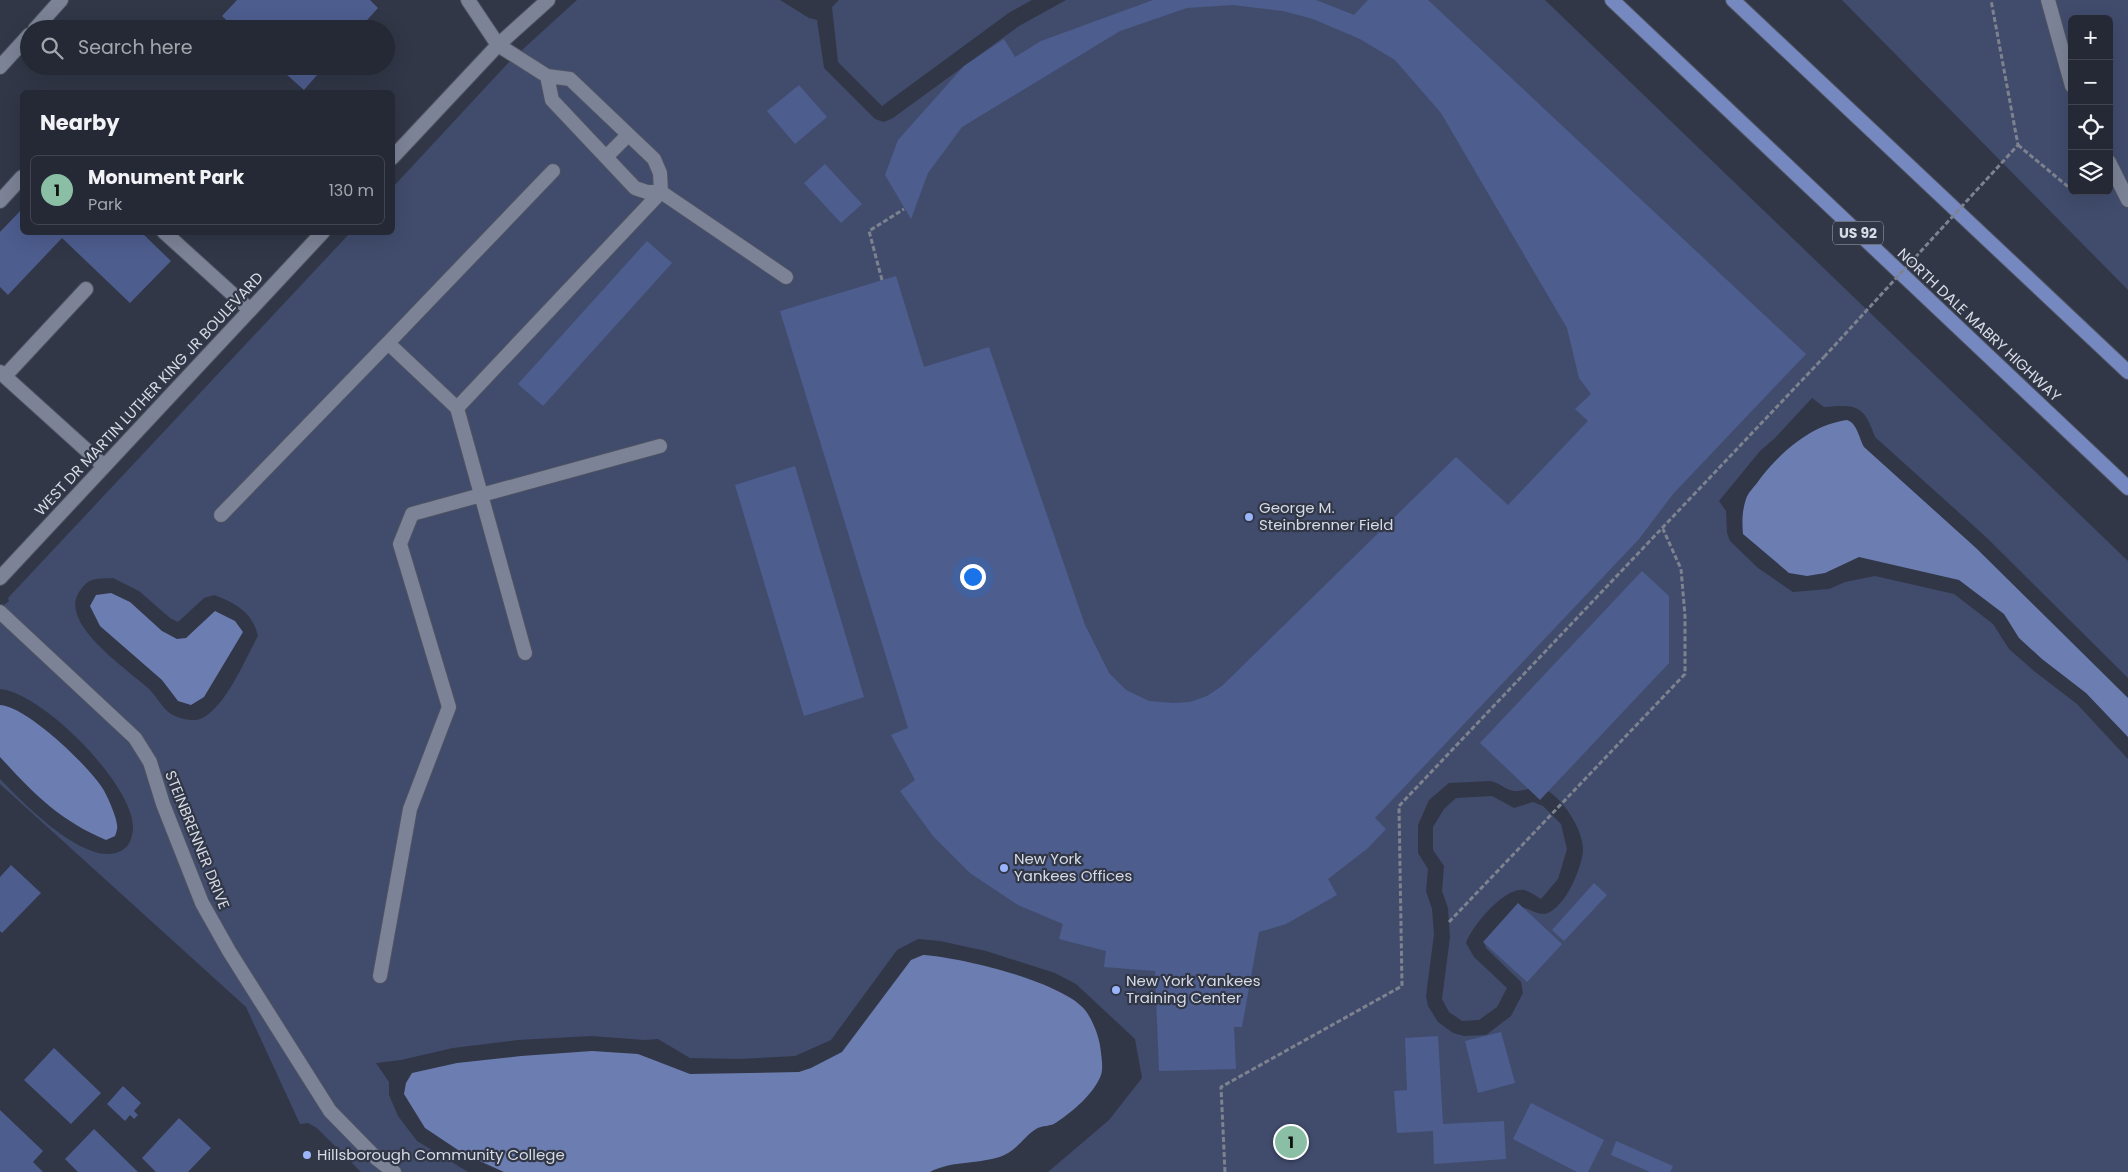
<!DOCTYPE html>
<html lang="en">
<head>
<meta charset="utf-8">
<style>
  body { margin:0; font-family:Poppins,sans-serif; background:#2d313d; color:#f1f3f6 }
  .controls { position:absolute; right:15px; top:15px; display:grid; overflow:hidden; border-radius:8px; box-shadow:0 5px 20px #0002 }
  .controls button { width:45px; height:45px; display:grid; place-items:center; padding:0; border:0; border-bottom:1px solid #424550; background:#252935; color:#f1f3f6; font:25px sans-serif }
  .you { position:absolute; left:972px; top:576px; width:18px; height:18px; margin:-12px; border:4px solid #fff; border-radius:50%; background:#1a73e8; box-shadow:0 0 0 8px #1a73e833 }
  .badge { display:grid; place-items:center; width:32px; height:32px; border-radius:50%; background:#8abfa5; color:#111; font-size:16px; font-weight:700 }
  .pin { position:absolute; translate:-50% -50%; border:2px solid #fff; box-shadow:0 1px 5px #0006 }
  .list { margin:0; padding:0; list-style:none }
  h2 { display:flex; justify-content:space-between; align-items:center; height:65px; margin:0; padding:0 20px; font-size:21px }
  h2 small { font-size:16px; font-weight:400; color:#a3a6ad }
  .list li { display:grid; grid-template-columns:32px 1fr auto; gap:15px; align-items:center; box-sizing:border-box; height:70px; margin:0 10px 10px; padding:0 10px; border:1px solid #424550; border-radius:8px }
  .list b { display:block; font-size:19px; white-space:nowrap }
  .list p { margin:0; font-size:16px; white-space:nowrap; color:#a3a6ad }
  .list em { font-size:16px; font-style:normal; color:#a3a6ad }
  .icon { flex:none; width:28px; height:28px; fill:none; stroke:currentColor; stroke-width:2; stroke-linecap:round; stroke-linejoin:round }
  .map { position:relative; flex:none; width:2128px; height:1172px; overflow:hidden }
  .search { position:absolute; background:#252935; box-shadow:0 5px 20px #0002; left:20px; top:20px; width:375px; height:55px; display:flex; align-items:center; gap:12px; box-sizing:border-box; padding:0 18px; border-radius:28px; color:#a3a6ad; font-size:19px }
  .panel { position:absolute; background:#252935; box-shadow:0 5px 20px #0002; left:20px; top:90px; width:375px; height:145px; border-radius:8px }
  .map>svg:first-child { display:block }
</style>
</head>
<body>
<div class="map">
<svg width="2128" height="1172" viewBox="0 0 2128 1172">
  <rect width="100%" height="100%" fill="#313747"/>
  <path fill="#414c6d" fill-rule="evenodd" d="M 577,0 L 780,0 L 809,18 L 817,20 L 824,68 L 875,119 L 884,122 L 893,118 L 1019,26 L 1066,0 L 1545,0 L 2128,561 L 2128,678 L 1986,537 L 1875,437 C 1864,405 1857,404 1824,407 L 1812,398 L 1775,438 L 1760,451 L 1719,501 L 1726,511 L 1727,533 L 1730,541 L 1758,568 L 1793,592 L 1829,589 L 1845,582 L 1875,576 L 1954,594 L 1993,624 L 2009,649 L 2034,671 L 2077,704 L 2128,759 L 2128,1172 L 1048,1172 L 1109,1120 L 1142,1078 L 1135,1039 L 1076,984 L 1055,973 L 986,951 L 940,941 L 918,939 L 897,950 L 831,1040 L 795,1056 L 738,1059 L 690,1058 L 658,1039 L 645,1040 L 591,1036 L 518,1040 L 453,1048 L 401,1060 L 376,1063 L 389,1082 L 389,1095 L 398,1116 L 417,1141 L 468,1172 L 361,1172 L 317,1128 L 308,1123 L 300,1124 L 246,1007 L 0,784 L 0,779 C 22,802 87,869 121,851 C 129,847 132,839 133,829 C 135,786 42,692 0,689 L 0,608 L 9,601 L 8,598 L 350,233 L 392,232 L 393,187 L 511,60 L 523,53 L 522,50 ZM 113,578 L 139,591 L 170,618 L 178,622 L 204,598 L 214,595 C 236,603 253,613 258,636 C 245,659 225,709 200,719 C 192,722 178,718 171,714 C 162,708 156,695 148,688 C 128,670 61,625 78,594 C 88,577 94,579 113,578 ZM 1490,781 C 1498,782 1506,790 1514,791 C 1527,792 1535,782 1551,793 C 1566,804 1584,832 1583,851 C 1581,870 1566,905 1548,913 C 1537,917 1527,905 1516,907 L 1484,942 L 1486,948 L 1521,982 L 1523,993 L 1511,1016 L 1486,1035 L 1464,1036 L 1453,1033 L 1438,1022 L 1428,1006 L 1426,996 L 1434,934 L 1432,909 L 1426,891 L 1428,869 L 1418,853 L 1418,825 L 1429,800 L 1449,783 Z
    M 839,0 L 1032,0 L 1010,12 L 882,106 L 838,62 L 832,7 Z
    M 1842,0 L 2128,0 L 2128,290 ZM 2072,19 L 2109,19 L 2109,191 L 2072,191 Z
    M 1492,796 L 1514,808 L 1533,802 L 1543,806 L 1561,824 L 1567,849 L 1558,879 L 1541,899 C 1536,896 1529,891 1524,890 C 1505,886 1471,927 1466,943 L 1474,957 L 1507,988 L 1497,1007 L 1479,1020 L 1462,1021 L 1449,1012 L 1442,999 L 1450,937 L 1448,908 L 1442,891 L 1444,866 L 1433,850 L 1433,827 L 1444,809 L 1456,798 Z"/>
  <path fill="#6c7eb1" d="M 1847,420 C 1857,423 1859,438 1864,447 L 1976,548 L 2128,698 L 2128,737 L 2086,693 L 2042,659 L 2019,638 L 2004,614 L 1959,580 L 1859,557 L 1825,573 L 1807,576 L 1789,573 L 1743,534 C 1742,522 1742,511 1746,499 C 1748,493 1753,488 1757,483 C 1778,454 1810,425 1847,420 Z
    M 111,593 L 130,602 L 162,631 L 177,639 L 186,638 L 215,611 L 235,621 L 243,632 L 204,697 L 191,705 L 178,701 L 162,680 L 100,626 L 90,606 L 96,595 Z
    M 0,705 C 26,706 89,766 103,789 C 107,795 117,818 117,825 C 118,828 116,833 115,836 L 106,840 C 59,820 34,794 0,757 Z
    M 923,955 C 960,957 1063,982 1085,1010 C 1094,1022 1100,1039 1101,1053 C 1102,1060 1103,1069 1101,1075 C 1094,1094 1072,1112 1057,1122 C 1051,1127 1042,1125 1036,1129 C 1022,1138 1016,1153 996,1158 C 974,1164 951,1161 930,1172 L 504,1172 L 464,1154 L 425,1128 L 404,1094 L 406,1083 L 412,1073 L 457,1063 L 521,1056 L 592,1051 L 638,1054 L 690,1074 L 799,1072 L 811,1068 L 842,1052 L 911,960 Z"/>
  <path fill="#4d5d8e" d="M 237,0 L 370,0 L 378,8 L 359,29 L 236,29 L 222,16 Z
    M 1153,0 L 1316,0 L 1354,15 L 1368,0 L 1428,0 L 1806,354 L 1673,494 L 1639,539 L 1375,818 L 1386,829 L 1368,848 L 1328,879 L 1337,895 L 1286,924 L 1259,932 L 1242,1027 L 1234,1027 L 1236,1069 L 1159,1071 L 1155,971 L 1104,967 L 1106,951 L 1059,939 L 1063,924 L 1018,905 L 970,873 L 933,836 L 900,791 L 915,780 L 891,735 L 908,728 L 780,311 L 896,276 L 924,367 L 989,347 L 1085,625 L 1109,673 L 1126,690 L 1149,701 L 1173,703 L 1190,702 L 1207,696 L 1222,686 L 1456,457 L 1508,505 L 1588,421 L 1575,409 L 1591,394 L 1579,378 L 1567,328 L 1441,113 L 1395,60 L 1360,39 L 1313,19 L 1283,11 L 1233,5 L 1187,8 L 1120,31 L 962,127 L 928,173 L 911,219 L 885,175 L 898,140 L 964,66 L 1004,39 L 1015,57 L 1041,41 Z
    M 277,66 L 325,66 L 304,90 Z
    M 799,85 L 827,117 L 795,144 L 767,111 Z
    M 825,164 L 862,204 L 841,223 L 804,183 Z
    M 22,209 L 22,232 L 141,232 L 171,261 L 130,303 L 62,238 L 8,295 L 0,287 L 0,232 Z
    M 647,241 L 672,263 L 543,406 L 518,384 Z
    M 795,466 L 864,697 L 804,716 L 735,485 Z
    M 1642,571 L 1669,596 L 1669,663 L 1540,800 L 1480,743 Z
    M 11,865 L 41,893 L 2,933 L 0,931 L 0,877 Z
    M 1594,883 L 1607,895 L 1564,941 L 1552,930 Z
    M 1518,903 L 1562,944 L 1527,982 L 1483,942 Z
    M 1501,1032 L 1515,1083 L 1478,1093 L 1465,1041 Z
    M 1438,1036 L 1443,1124 L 1504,1121 L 1506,1159 L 1434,1164 L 1433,1131 L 1397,1133 L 1394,1091 L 1407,1090 L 1405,1038 Z
    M 54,1048 L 101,1093 L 71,1124 L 24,1080 Z
    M 123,1086 L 141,1103 L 134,1111 L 138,1115 L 134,1119 L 130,1115 L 125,1121 L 107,1104 Z
    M 1531,1103 L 1604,1140 L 1588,1172 L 1577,1172 L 1513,1139 Z
    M 0,1110 L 43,1151 L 33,1162 L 43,1172 L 0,1172 Z
    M 179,1118 L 211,1148 L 188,1172 L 156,1172 L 142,1158 Z
    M 94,1129 L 138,1172 L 78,1172 L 65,1159 Z
    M 1616,1141 L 1673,1166 L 1670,1172 L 1650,1172 L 1611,1155 Z"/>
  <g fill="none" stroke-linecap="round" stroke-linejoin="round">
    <defs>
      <path id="service" d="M 2048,0 L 2072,86
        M 35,29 L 61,0
        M 0,67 L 29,35
        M 547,76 L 552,100 L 635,188 L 647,192 L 661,192 L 786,277
        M 606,157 L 628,135
        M 2109,162 L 2128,200
        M 0,201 L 22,177
        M 164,232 L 250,310
        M 388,343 L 553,171
        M 0,372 L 104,466
        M 5,376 L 86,289
        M 457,408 L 525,653
        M 221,515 L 388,343 L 457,408 L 661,192 L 660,173 L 654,159 L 570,79 L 547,76 L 498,45
        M 0,612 L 135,738 L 150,762 L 163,804 L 202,903 L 229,951 L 330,1111 L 377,1159 L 394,1172
        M 380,976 L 410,809 L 449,707 L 400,544 L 412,514 L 660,446"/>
      <path id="minor" d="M 468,0 L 498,45"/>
      <path id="tertiary" d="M 392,158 L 498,45 L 548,0
        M 0,578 L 323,232"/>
      <path id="primary" d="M 1612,0 L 2128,488
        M 1733,0 L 2128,372"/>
    </defs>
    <use href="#service" stroke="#4e5361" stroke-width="16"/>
    <use href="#minor" stroke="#4e5361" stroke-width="16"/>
    <use href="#tertiary" stroke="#4e5361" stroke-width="16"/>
    <use href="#primary" stroke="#4e5361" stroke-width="16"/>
    <path stroke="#7d828f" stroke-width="3" stroke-dasharray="5 2.5" stroke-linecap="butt" d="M 2018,145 L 2072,190
      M 2074,191 L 2076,193
      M 882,280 L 869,231 L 904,209
      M 1449,922 L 1685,674 L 1685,616 L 1681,569 L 1663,529
      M 1225,1172 L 1221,1087 L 1402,986 L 1399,806 L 1824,357"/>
    <use href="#service" stroke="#7c8396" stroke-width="14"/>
    <use href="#minor" stroke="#7c8396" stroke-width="14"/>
    <use href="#tertiary" stroke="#7c8396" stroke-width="14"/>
    <use href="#primary" stroke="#7588c0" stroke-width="14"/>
    <path stroke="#7d828f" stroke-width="3" stroke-dasharray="5 2.5" stroke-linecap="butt" d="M 1824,357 L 2018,145 L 1991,0"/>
  </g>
  <g fill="#9bb5fd" stroke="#313747" stroke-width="2">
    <circle cx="1249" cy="517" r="5"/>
    <circle cx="1004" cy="868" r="5"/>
    <circle cx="1116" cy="990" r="5"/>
    <circle cx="307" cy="1155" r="5"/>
  </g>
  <g text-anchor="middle" stroke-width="4.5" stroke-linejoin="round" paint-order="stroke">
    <rect fill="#313747" stroke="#a5aab6" stroke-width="1" x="1833" y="221.5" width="50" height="23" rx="4"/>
    <g font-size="14" font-weight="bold" fill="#d7dbe5">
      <text x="1858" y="238">US 92</text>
    </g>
    <g font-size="15" fill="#d7dbe5" stroke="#313747">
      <text transform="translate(1979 325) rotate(43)" y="5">NORTH DALE MABRY HIGHWAY</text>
      <text transform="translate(149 394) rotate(-47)" y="5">WEST DR MARTIN LUTHER KING JR BOULEVARD</text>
      <text transform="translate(197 840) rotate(68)" y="5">STEINBRENNER DRIVE</text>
    </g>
    <g font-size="15" fill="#d7dbe5" stroke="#313747" text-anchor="start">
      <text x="1259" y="513">George M.<tspan x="1259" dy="17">Steinbrenner Field</tspan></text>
      <text x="1014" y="864">New York<tspan x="1014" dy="17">Yankees Offices</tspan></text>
      <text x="1126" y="986">New York Yankees<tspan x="1126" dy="17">Training Center</tspan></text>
      <text x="317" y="1160">Hillsborough Community College</text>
    </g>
  </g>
</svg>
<div class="controls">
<button>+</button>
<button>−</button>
<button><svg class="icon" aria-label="locate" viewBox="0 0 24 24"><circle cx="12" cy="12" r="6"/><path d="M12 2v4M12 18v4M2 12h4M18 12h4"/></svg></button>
<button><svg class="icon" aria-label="layers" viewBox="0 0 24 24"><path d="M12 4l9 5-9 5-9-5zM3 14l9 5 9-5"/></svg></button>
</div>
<div class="you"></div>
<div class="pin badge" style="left:1291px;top:1142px">1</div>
<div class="search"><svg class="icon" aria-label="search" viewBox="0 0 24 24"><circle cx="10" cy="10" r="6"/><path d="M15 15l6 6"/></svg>Search here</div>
<section class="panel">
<h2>Nearby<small></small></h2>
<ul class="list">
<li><span class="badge">1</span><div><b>Monument Park</b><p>Park</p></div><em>130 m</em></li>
</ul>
</section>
</div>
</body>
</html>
